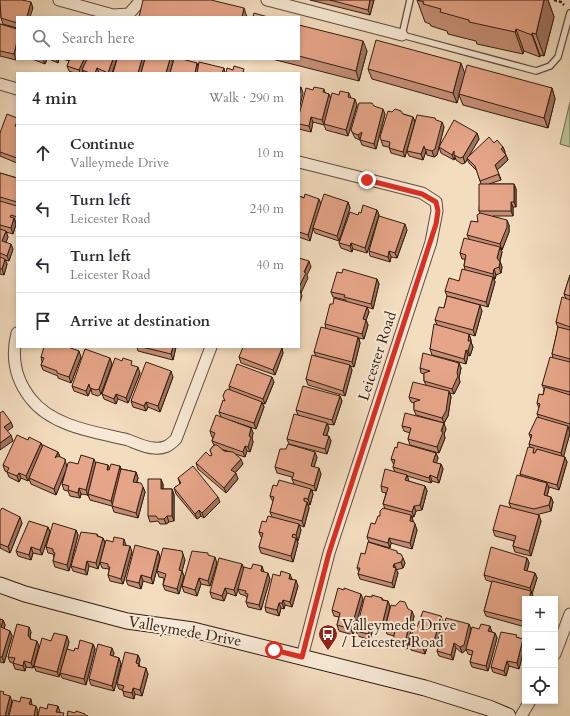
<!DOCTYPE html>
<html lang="en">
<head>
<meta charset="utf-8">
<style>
  body { margin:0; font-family:Cardo,serif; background:#f7f7f7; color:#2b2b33 }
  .controls { position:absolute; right:12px; bottom:12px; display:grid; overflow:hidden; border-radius:0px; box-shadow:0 2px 6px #0003 }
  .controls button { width:36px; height:36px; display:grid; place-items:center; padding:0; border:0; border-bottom:1px solid #e1e1e2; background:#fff; color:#2b2b33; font:20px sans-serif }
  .stop { position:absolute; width:12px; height:12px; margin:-9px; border:3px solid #d93025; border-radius:50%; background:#fff }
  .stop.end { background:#d93025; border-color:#fff; box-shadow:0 1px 4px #0008 }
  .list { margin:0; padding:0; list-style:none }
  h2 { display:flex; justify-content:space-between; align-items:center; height:52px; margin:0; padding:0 16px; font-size:17px }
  h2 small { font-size:13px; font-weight:400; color:#7c7c81 }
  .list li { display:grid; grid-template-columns:26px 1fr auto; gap:12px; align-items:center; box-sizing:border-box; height:56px; padding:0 16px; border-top:1px solid #e1e1e2 }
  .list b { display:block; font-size:15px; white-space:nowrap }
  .list p { margin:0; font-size:13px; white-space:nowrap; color:#7c7c81 }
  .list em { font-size:13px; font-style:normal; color:#7c7c81 }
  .icon { flex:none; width:22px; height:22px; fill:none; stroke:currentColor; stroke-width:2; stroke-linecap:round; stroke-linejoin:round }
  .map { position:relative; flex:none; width:570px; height:716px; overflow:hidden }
  .search { position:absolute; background:#fff; box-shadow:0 2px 6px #0003; left:16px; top:16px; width:284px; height:44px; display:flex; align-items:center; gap:10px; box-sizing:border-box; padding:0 14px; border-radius:0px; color:#7c7c81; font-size:15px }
  .panel { position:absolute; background:#fff; box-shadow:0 2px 6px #0003; left:16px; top:72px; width:284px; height:276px; border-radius:0px }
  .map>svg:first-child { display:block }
</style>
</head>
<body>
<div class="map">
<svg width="570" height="716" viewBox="0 0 570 716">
  <rect width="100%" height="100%" fill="#f3ddbf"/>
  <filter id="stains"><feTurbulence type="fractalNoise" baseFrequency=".005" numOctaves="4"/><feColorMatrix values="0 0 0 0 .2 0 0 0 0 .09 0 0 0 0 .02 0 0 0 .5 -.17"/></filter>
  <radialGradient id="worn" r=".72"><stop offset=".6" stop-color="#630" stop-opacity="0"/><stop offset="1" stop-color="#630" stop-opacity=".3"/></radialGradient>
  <path fill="#b9c193" stroke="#746e52" d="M 570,102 L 570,147 L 560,144 Z"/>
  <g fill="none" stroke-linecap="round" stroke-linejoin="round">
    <defs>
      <path id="lane" d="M 410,0 L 402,35 L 536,71 L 550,66 L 558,57 L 570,13"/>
      <path id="street" d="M 59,0 L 113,15 L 129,14 L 141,0
        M 267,0 L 402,35
        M 0,84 L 17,89
        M 299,162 L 422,193 L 436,202 L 437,211 L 431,242 L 329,553 L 302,657
        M 17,333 C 11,357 15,379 31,399 C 53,427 96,432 128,440 C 136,443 146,448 154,448 C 164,449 169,446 176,439 L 211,347
        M 555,654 L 570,614
        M 521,716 L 530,701"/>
      <path id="secondary" d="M 0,585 L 25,594 L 127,621 L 193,630 L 425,688 L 489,708 L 508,716"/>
    </defs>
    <use href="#lane" stroke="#614c3d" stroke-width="8"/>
    <use href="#street" stroke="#614c3d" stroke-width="13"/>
    <use href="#secondary" stroke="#301c12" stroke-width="17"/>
    <path stroke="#301c12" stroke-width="2.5" stroke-dasharray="3 2" stroke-linecap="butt" d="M 554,0 L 561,2 L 564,5"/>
    <use href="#lane" stroke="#f7e9d5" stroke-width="5.5"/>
    <use href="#street" stroke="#f7e9d5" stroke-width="11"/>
    <use href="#secondary" stroke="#f7e9d5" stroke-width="15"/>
  </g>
  <path fill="#c68e75" stroke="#301c12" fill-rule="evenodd" d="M 0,0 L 33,8 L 17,17 L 17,28 L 3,24 L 1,18 Z
    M 310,0 L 374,0 L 370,15 Z
    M 417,0 L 548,0 L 554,17 L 544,56 L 540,55 L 540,57 L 524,51 L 523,54 L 477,44 L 476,41 L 448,34 L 447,31 L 431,26 L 430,24 L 425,22 Z
    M 0,24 L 17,29 L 17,54 L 16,60 L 0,56 Z
    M 299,25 L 367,51 L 359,81 L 272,59 L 299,59 Z
    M 32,59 L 47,59 L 45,64 Z
    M 49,59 L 59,59 L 58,63 Z
    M 63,59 L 145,59 L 116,62 L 112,73 L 84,73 L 83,71 L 82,73 L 74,73 L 69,71 L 67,66 L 69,61 Z
    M 368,69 L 465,73 L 552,88 L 555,99 L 548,128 L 463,105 L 459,95 L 457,103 L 372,79 Z
    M 324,89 L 325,93 L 329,94 L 331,99 L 339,95 L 349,93 L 351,98 L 357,105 L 348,136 L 326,130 L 324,125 L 313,122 L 311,132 L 299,129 L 299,115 Z
    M 374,106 L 385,114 L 376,149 L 362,145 L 360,140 L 355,138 L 351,130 Z
    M 392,112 L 403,114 L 413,117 L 415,122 L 436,120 L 444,127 L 439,147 L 477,133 L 479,139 L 469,155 L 494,143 L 503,147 L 505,152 L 505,153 L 508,160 L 497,170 L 501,180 L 489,184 L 514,184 L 516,189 L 516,207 L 513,207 L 513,216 L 493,216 L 509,225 L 509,232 L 502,250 L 501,249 L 502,252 L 500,261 L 502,267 L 501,273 L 496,275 L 495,279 L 494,279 L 495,282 L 488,307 L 451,297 L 482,311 L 475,336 L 469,334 L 471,340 L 471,342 L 473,347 L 470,356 L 468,355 L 466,364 L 432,355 L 430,349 L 437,325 L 435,320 L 444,308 L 447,296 L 445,291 L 459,281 L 465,269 L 464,266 L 465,259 L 462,259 L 460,253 L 469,239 L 467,235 L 478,222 L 480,213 L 479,211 L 481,184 L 477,171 L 469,163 L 467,159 L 465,163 L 462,164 L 456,160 L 455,157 L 454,160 L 441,153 L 439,147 L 437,155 L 434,157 L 427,155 L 426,151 L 423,160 L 409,156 L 407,151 L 411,135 L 405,157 L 391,153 L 389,147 L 383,146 L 381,140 Z
    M 17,118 L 17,163 L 0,156 L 0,133 Z
    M 0,173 L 17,178 L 17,222 L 15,221 L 16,224 L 13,234 L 6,232 L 8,237 L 6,242 L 13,249 L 9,261 L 5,260 L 7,264 L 4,275 L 0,274 Z
    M 299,196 L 321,203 L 348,202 L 350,208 L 339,241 L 315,233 L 313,229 L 310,241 L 299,237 Z
    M 377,210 L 379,215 L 367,253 L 353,249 L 352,252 L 341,248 L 339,243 L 358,215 L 361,213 Z
    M 407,230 L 397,258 L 391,257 L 390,262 L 370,256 L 369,251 Z
    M 342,273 L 377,279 L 379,284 L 373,309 L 367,307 L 369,312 L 366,320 L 368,325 L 364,339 L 359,338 L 360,343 L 354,367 L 350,366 L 352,370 L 345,396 L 308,385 L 306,379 L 316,356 L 314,352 L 326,329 L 325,324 L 333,304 L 346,301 L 346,300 L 333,297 L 331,292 Z
    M 570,275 L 570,428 L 569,428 L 570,433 L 563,456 L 567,462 L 559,490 L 549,487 L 549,488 L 547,496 L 551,497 L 553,502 L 551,511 L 536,515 L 541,521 L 531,556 L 515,552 L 513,546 L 514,541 L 495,536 L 493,530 L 511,508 L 509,503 L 521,476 L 520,474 L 530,447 L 529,444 L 531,439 L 529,434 L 539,418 L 537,414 L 539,409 L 537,403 L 543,395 L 544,389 L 542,385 L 553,358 L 552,354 L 558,328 L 556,322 L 566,299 L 564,294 Z
    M 137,347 L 176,347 L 173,360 L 138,351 Z
    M 245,348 L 282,348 L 283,353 L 275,375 L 241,363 L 239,357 Z
    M 41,357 L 81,357 L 71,383 L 58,378 L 58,376 L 43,370 L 41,365 L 42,362 Z
    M 459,363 L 461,368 L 459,378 L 460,382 L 454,394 L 450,393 L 451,397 L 448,416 L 444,423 L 416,415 L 414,410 L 414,403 L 411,402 L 409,397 L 426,385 L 424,381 L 424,374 L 421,373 L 420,368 Z
    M 112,364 L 101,394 L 98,396 L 92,394 L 91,389 L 88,396 L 74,391 L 72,386 Z
    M 133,366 L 140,373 L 128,403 L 118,399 L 116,404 L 104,399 L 102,394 Z
    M 173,377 L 160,412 L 148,407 L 146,411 L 133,407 L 131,401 Z
    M 274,382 L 265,404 L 262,403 L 264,407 L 256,429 L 232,421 L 251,428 L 253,433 L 252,438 L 253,442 L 250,452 L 247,451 L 245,457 L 235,454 L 243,464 L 235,473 L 238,479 L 226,493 L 198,469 L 196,463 L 212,455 L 210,450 L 214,445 L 212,441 L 213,437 L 212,437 L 210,431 L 221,417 L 219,412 L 230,390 L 229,386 ZM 221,449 L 230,452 L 224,451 Z
    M 340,396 L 342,401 L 334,425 L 327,424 L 329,428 L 327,435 L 331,441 L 327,454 L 289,444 L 287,439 L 298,415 L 296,410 Z
    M 402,426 L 446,429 L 444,434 L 445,438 L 439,453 L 410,445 L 408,439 L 410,433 L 404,431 Z
    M 28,440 L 41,443 L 43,446 L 58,452 L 60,457 L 67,466 L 78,464 L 96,463 L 108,465 L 109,469 L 120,466 L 121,469 L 136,472 L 138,478 L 137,482 L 143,487 L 145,492 L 138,518 L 114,512 L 112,506 L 90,500 L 88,495 L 81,494 L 80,498 L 70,496 L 68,491 L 64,490 L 62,484 L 65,472 L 56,495 L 31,484 L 29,479 L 28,481 L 21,478 L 19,482 L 9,477 L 7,472 L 5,471 L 3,465 Z
    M 436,453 L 438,458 L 436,463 L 441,464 L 443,469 L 439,483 L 432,481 L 431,483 L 407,476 L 408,481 L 425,486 L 427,491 L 422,510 L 416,511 L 414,517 L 412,516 L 413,521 L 417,530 L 412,549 L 391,543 L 390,548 L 369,542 L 367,537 L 385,508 L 383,504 L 386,493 L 382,492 L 381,486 L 395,472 L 393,467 L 394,465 L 391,459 Z
    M 317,457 L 314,467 L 321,474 L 316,491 L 312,490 L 313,494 L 310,505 L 308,504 L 309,508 L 304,527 L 299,525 L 301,530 L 298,541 L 297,541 L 298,543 L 293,562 L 261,553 L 259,547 L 262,537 L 261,537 L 259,532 L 266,522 L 272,517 L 270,512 L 273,502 L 270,496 L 277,486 L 294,484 L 292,479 L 292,477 L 277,473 L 275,467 Z
    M 178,478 L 220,502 L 204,518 L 201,516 L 197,519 L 176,494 L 174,488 L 180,484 Z
    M 163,484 L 163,489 L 172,489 L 174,495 L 174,521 L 169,522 L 166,524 L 160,524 L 158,521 L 150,522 L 148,516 Z
    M 0,511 L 22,523 L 10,553 L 0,548 Z
    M 48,527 L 50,532 L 42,555 L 33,553 L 31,560 L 18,556 L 16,551 Z
    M 76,530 L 78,535 L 69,571 L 55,567 L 53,561 L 54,557 L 53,554 L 48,553 L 46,547 Z
    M 97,534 L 98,536 L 103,538 L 105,543 L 98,569 L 89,566 L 87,575 L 73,571 L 71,566 Z
    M 126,545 L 126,546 L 132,552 L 123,584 L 110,581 L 108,575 L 109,571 L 109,569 L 102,568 L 100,562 Z
    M 158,551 L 160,557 L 153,584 L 143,581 L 141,589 L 128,585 L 126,580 Z
    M 398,553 L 405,563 L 403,568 L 396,570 L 398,573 L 394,588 L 360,579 L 358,574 L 359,572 L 357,568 L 365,554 Z
    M 209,556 L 217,563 L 210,586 L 201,584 L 197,596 L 184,592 L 182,586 Z
    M 527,558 L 529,563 L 527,571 L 535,573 L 537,578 L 532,594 L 533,596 L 525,599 L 525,627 L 486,616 L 484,611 L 492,582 L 486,580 L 484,575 Z
    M 185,560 L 182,571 L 184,576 L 179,594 L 165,590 L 163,585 L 164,578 L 159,577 L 157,571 Z
    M 242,564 L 244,569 L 236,596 L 227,593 L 224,601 L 212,598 L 210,592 Z
    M 264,572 L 270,579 L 261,610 L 248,607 L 246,602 L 247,598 L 246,596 L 240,594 L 238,589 Z
    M 292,579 L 298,586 L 292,607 L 285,605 L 284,609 L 281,608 L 279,616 L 266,612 L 265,607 Z
    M 372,597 L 382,598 L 383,600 L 388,601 L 390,607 L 384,631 L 373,628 L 370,640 L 358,636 L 356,631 Z
    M 363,599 L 353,635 L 339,631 L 337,625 L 339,617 L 334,616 L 332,610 Z
    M 408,609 L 414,616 L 407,649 L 395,645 L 393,640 L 394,636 L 387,634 L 385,628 Z
    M 0,619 L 3,620 L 5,625 L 4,629 L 10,631 L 12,636 L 4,663 L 0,662 Z
    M 443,621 L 436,647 L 428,644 L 425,654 L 411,650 L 409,644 L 417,627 Z
    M 469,624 L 471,629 L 466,650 L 462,653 L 456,648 L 453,660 L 439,656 L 437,651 Z
    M 31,632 L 30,637 L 31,640 L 39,646 L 33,668 L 26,667 L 25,671 L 15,669 L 13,663 L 10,662 L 8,657 Z
    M 492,632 L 495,633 L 497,638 L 488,671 L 472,667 L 470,662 L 472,655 L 468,654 L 466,649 Z
    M 518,637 L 525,643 L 519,669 L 509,666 L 506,676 L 493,672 L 491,667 Z
    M 51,641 L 69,642 L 59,677 L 36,671 L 34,666 Z
    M 93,644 L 95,649 L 86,685 L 62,678 L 60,673 L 74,651 L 78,649 Z
    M 114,653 L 113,656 L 119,658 L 121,664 L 114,691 L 91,685 L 89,679 Z
    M 138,655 L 140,660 L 139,664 L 140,667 L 148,674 L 142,696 L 135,694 L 134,699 L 124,696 L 123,690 L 119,689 L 117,684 Z"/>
  <path fill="#a1745f" stroke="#301c12" d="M 370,0 L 374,0 L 370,15 L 368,10 Z
    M 544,0 L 548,0 L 554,17 L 544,56 L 536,34 Z
    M 31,2 L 33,8 L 30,17 L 27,17 Z
    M 244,8 L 247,17 L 242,17 Z
    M 516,29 L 524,51 L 523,54 L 515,32 Z
    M 532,33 L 540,55 L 540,57 L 532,35 Z
    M 17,41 L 17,54 L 16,60 L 14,54 Z
    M 363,41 L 367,51 L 359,81 L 356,71 Z
    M 43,59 L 47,59 L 45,64 Z
    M 56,59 L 59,59 L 58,63 Z
    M 84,59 L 88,59 L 82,70 L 83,71 L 82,73 L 80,73 L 79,70 Z
    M 113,59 L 117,59 L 112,73 L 108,73 Z
    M 142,59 L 145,59 L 141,73 L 138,73 Z
    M 170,59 L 171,59 L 173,62 L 170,73 L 166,73 Z
    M 197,63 L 199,69 L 198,73 L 195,73 Z
    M 461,63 L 465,74 L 459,94 L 459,95 L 457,103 L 453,93 Z
    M 97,68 L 99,73 L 95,73 Z
    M 224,68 L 225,73 L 222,73 Z
    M 301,87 L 303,93 L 299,110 L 299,96 Z
    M 552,88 L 555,99 L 548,128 L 544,118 Z
    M 329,94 L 331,99 L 324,125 L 322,120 Z
    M 355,99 L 357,105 L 348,136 L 346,130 Z
    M 383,109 L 385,114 L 376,149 L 374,144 Z
    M 311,117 L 313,122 L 311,132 L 309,126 Z
    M 413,117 L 415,122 L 405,157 L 403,152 Z
    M 442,122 L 444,127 L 437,155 L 434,157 L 432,151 Z
    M 362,132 L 364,138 L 360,140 L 358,135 Z
    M 477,133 L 479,139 L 465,163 L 463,157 Z
    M 424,146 L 426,151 L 423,160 L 421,154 Z
    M 503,147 L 505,152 L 503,155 L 501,149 Z
    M 454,151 L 455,157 L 454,160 L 452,155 Z
    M 506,155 L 508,160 L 497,170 L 501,180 L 495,165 Z
    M 514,184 L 516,189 L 516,207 L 514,202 Z
    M 319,199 L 321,204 L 313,228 L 313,229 L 310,241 L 308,235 Z
    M 348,202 L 350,208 L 339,241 L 337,236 Z
    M 511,202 L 513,207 L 513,216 L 511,211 Z
    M 377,210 L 379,215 L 367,253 L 365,248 Z
    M 14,218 L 16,224 L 13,234 L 11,228 Z
    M 507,220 L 509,225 L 509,232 L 502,250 L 500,244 Z
    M 405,224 L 407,230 L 397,258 L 395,253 Z
    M 6,231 L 8,237 L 4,247 L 2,241 Z
    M 351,243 L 353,249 L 352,252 L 350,246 Z
    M 11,244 L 13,249 L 9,261 L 7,256 Z
    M 500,247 L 502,252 L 499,264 L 497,258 Z
    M 389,251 L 391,257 L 390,262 L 388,257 Z
    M 5,259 L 7,264 L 4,275 L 2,269 Z
    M 309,261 L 311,267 L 307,275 L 308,278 L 301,293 L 299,287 Z
    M 500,262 L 502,267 L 501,273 L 499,267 Z
    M 494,269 L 496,275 L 495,279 L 493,274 Z
    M 493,277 L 495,282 L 488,307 L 486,302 Z
    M 377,279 L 379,284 L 373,309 L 371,304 Z
    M 300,290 L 302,296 L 299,304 L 299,293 Z
    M 480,305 L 482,311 L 475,336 L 473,330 Z
    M 367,307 L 369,312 L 366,320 L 368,325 L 364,339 L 362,334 L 363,319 Z
    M 469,334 L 471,340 L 471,342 L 473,347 L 470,356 L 468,351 L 468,341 Z
    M 358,337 L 360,343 L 354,367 L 352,362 Z
    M 173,347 L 176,347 L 173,360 L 171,354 Z
    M 282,348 L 283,353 L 275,375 L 273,370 Z
    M 466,350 L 468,355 L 466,364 L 464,359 Z
    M 79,351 L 81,357 L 71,383 L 69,377 Z
    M 110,358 L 112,364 L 101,394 L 99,389 Z
    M 459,363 L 461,368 L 459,378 L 460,382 L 454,394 L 452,389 Z
    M 350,365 L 352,370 L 345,396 L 343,391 Z
    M 138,367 L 140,373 L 128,403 L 126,398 Z
    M 171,371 L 173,377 L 160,412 L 158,406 Z
    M 272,377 L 274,382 L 265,404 L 263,399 Z
    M 89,384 L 91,389 L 88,396 L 86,391 Z
    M 449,391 L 451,397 L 448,416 L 444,423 L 442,418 Z
    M 116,394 L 118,399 L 116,404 L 114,399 Z
    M 340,396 L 342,401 L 334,425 L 332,420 Z
    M 146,402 L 148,407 L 146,411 L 144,406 Z
    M 262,402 L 264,407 L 256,429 L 254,423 Z
    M 11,422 L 13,427 L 6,432 L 4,427 Z
    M 327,423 L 329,428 L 325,440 L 323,435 Z
    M 444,423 L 446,429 L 444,434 L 445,438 L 439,453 L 437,447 Z
    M 568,426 L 570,433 L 563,459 L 561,453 Z
    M 251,428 L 253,433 L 252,438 L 253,442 L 250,452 L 248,447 L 249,436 Z
    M 11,435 L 13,441 L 0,450 L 0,443 Z
    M 329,436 L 331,441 L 327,454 L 325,449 Z
    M 41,443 L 43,448 L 28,481 L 26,476 Z
    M 245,446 L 247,451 L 245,457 L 243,452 Z
    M 58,452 L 60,457 L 55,458 Z
    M 315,452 L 317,457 L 313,471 L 311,466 Z
    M 436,453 L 438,458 L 435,467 L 433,462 Z
    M 565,457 L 567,462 L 559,490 L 557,485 Z
    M 65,459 L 67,468 L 56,495 L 54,489 Z
    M 94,459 L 96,464 L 88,494 L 88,496 L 86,490 Z
    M 241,459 L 243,464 L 233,475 L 231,470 Z
    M 441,464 L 443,469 L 439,483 L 437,478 Z
    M 108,465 L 110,470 L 107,470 Z
    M 120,466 L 122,472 L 113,506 L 111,501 Z
    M 319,468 L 321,474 L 316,491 L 314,486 Z
    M 136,472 L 138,478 L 135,488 L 133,482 Z
    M 19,473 L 21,478 L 19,482 L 17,476 Z
    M 236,473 L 238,479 L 226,493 L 224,488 Z
    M 407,475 L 409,481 L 407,486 L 405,480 Z
    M 430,475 L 432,481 L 431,483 L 429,478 Z
    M 161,479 L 163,484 L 163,495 L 161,489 Z
    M 547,483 L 549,488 L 546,501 L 544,495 Z
    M 425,486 L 427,491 L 422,510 L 420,505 Z
    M 143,487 L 145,492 L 138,518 L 136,513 Z
    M 79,488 L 81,494 L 80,498 L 78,493 Z
    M 172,489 L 174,495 L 174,521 L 172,516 Z
    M 311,489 L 313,494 L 310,505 L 308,499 Z
    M 218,497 L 220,502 L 204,518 L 202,513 Z
    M 551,497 L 553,502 L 551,511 L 549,505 Z
    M 307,502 L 309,508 L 304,527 L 302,521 Z
    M 414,506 L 416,511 L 414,517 L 412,512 Z
    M 199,510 L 201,516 L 197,519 L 195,514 Z
    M 411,515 L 413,521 L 412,526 L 410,521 Z
    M 539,515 L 541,521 L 531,556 L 529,551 Z
    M 167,516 L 169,522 L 166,524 L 164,519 Z
    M 20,517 L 22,523 L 10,553 L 8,547 Z
    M 299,524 L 301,530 L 298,541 L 296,535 Z
    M 415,524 L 417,530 L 412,549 L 410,543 Z
    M 48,527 L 50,532 L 42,555 L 40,550 Z
    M 76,530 L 78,535 L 69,571 L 67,565 Z
    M 103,538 L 105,543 L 98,569 L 96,563 Z
    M 296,538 L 298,543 L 293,562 L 291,556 Z
    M 389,538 L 391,543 L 390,548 L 388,543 Z
    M 124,539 L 126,545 L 125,550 L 123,545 Z
    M 130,546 L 132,552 L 123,584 L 121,579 Z
    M 31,547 L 33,553 L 31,560 L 29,555 Z
    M 158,551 L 160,557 L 153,584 L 151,578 Z
    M 182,551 L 185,560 L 182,571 L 184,576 L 179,594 L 177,589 L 179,570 Z
    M 215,557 L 217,563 L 210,586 L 208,581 Z
    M 403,558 L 405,563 L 403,568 L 401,562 Z
    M 527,558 L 529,563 L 526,575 L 524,570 Z
    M 87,561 L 89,566 L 87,575 L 85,570 Z
    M 242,564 L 244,569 L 236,596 L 234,590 Z
    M 394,564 L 398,573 L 394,588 L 392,583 Z
    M 262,566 L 264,572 L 261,571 Z
    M 268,573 L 270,579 L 261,610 L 259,605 Z
    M 535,573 L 537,578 L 532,594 L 530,588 Z
    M 290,574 L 292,579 L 289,579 Z
    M 141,575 L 143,581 L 141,589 L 139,583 Z
    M 199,578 L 201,584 L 197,596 L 195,590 Z
    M 296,580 L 298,586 L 292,607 L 290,602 Z
    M 225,588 L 227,593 L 224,601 L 222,596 Z
    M 531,591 L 533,596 L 532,599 L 529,599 Z
    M 361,594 L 363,599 L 353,635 L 351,629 Z
    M 283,600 L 285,605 L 284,609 L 282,603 Z
    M 388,601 L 390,607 L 384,631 L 382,625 Z
    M 279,603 L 281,608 L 279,616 L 277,610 Z
    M 412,611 L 414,616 L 407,649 L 405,643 Z
    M 525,615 L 525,626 L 523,621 Z
    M 441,616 L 443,621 L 436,647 L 434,641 Z
    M 3,620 L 5,625 L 3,633 L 1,627 Z
    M 371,622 L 373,628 L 370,640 L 368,634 Z
    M 469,624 L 471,629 L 466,650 L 462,653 L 460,647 Z
    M 490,626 L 492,632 L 488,631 Z
    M 29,627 L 31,632 L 30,637 L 32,642 L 28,636 Z
    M 10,631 L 12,636 L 4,663 L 2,657 Z
    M 495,633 L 497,638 L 488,671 L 486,666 Z
    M 67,636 L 69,642 L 59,677 L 57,672 Z
    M 426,639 L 428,644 L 425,654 L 423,648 Z
    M 523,639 L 525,645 L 519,669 L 517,663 Z
    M 37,641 L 39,646 L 33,668 L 31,663 Z
    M 454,643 L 456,648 L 453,660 L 451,655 Z
    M 93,644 L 95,649 L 86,685 L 84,679 Z
    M 112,648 L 114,653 L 112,661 L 110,655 Z
    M 138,655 L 140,660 L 139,664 L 141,669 L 140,672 L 136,663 Z
    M 119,658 L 121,664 L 114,691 L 112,686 Z
    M 24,661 L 26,667 L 25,671 L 23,666 Z
    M 507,661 L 509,666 L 506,676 L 504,671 Z
    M 146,668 L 148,674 L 142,696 L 140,690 Z
    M 133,688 L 135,694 L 134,699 L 132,693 Z
    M 10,696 L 12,701 L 8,716 L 5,716 Z
    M 31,699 L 32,705 L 29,704 Z
    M 36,706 L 38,711 L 37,716 L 34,716 Z
    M 58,706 L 60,712 L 59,716 L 56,712 Z"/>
  <path fill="#e6a588" stroke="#301c12" d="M 0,0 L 22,0 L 31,2 L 27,17 L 17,17 L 17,23 L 1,18 Z
    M 143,0 L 211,0 L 244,8 L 242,17 L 139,17 Z
    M 330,0 L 370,0 L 368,10 Z
    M 417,0 L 544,0 L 536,34 L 532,33 L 532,35 L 516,29 L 515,32 L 469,22 L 469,20 L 440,12 L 441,9 L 423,4 L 424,2 Z
    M 254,13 L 268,17 L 253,17 Z
    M 0,24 L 17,29 L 17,41 L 14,54 L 0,51 Z
    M 299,25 L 363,41 L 356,71 L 299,56 Z
    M 376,40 L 461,63 L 453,93 L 368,69 Z
    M 70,59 L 84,59 L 79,70 L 67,66 Z
    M 87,59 L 113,59 L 108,73 L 97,68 L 95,73 L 90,73 L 82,70 Z
    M 117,59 L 142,59 L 138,73 L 113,73 Z
    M 145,59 L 170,59 L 166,73 L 141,73 Z
    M 174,59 L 182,59 L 197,63 L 195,73 L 170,73 Z
    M 199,62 L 224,68 L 222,73 L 197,73 Z
    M 467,65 L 552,88 L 544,118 L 459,94 Z
    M 234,66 L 244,69 L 243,72 L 247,73 L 226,73 L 227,68 L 233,70 Z
    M 299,87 L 301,87 L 299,96 Z
    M 314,87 L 324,89 L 323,92 L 329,94 L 322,120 L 311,117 L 309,126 L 299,124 L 299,115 L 306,88 L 313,90 Z
    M 340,91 L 349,93 L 348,97 L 355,99 L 346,130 L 324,124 L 332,93 L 339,95 Z
    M 359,103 L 372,103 L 374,106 L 383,109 L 374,144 L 360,140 L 362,132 L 358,135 L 353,133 L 351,130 Z
    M 395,109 L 401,111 L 403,114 L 413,117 L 403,152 L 389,148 L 390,142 L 381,140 L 380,137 L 388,111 L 392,112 Z
    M 7,114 L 17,118 L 17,122 L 15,126 L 17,127 L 17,158 L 0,152 L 0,133 Z
    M 417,115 L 435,118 L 436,120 L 442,122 L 435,149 L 432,151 L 425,149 L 424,146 L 421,154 L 407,151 Z
    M 454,120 L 477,133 L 463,157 L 460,158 L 454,155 L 454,151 L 452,155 L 439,147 Z
    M 489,137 L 494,143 L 497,140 L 503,147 L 501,149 L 506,155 L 495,165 L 499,174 L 480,181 L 475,166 L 467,158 Z
    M 0,173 L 17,178 L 17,202 L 0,197 Z
    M 479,184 L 514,184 L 514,202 L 511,202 L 511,211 L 479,211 Z
    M 305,194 L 319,199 L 308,235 L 299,232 L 299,196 L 304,198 Z
    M 324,194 L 348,202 L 337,236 L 313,228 Z
    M 0,201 L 17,206 L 17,217 L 11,215 L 10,217 L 14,218 L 11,228 L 0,225 Z
    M 363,205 L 377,210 L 365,248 L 351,243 L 350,246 L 339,243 L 350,212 L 358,215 L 359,212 L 361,213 Z
    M 480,213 L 507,220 L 507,227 L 500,244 L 467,235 L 471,221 L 478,222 L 477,215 Z
    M 379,216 L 405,224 L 395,253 L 389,251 L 388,257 L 369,251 Z
    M 0,229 L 6,231 L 2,241 L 11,244 L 7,256 L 0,253 Z
    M 464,238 L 500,247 L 497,258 L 500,262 L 499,267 L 494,269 L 493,274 L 464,266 L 466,255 L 460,253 Z
    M 0,257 L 5,259 L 2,269 L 0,269 Z
    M 299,258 L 309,261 L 304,272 L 306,273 L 299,287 Z
    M 343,269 L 377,279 L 371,304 L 344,297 L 345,295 L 331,292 L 337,272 L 342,273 Z
    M 462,269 L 493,277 L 486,302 L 445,291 L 449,278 L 459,281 Z
    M 570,275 L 570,296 L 564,294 Z
    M 447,296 L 480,305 L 473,330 L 435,320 L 439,307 L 444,308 Z
    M 562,297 L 570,300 L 570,327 L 556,322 Z
    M 334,298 L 367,307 L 363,319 L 366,320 L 362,334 L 325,324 L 330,304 L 333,304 Z
    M 434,324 L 469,334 L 468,341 L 471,341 L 468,351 L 466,350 L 464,359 L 430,349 Z
    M 321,327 L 358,337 L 352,362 L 314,352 Z
    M 558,327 L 570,330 L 570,359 L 552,354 Z
    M 44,347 L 68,347 L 79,351 L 69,377 L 57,373 L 57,371 L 41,365 L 44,358 L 41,357 Z
    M 142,347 L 173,347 L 171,354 Z
    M 243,347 L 245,348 L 245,347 L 280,347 L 282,348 L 273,370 L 239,357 Z
    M 85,349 L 110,358 L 99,389 L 96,390 L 90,388 L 89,384 L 86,391 L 72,386 Z
    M 423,353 L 459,363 L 457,373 L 458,376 L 452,389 L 424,381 L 424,373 L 430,371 L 420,368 Z
    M 312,355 L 350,365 L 343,391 L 306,379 Z
    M 550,357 L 570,362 L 570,392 L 542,385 Z
    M 115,358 L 122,361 L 123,358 L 132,361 L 131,365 L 138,367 L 126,398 L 116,394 L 114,399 L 102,394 Z
    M 146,362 L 171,371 L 158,406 L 146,402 L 144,406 L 131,401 Z
    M 237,364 L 272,377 L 263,399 L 229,386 Z
    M 413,382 L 449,391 L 446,411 L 442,418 L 414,410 L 414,402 L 420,400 L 409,397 Z
    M 303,386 L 340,396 L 332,420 L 296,410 Z
    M 545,387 L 570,395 L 570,424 L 537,414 L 540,404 L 537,403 L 539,394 L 543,395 Z
    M 228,389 L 262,402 L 254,423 L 219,412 L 223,400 L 225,401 L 223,396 L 225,391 Z
    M 3,411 L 11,422 L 4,427 L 11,435 L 0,443 L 0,413 Z
    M 405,413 L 444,423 L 441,431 L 443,432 L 437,447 L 408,439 L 411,428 L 402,426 Z
    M 294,414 L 327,423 L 323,435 L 329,436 L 325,449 L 287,439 Z
    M 216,415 L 251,428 L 249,436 L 251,437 L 248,447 L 245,446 L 243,452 L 212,441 L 215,433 L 210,431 Z
    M 537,417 L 568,426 L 561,453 L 529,444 L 532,435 L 529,434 Z
    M 17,435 L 28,440 L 29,437 L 41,443 L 26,476 L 19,473 L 17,476 L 7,472 L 9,468 L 3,465 Z
    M 398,442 L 436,453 L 433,462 L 441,464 L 437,478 L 430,475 L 429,478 L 393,467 L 395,460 L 391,459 L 395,447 L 397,448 Z
    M 288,444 L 315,452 L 311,466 L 319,468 L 314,486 L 292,479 L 294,473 L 275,467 L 280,449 L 286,449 Z
    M 43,445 L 58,452 L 55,458 L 58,456 L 65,459 L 65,462 L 54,489 L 29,478 Z
    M 214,445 L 217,445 L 224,451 L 233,452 L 241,459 L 231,470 L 236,473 L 224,488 L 196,463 L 206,452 L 210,456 L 212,455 L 210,450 Z
    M 528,447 L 534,448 L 533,453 L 535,453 L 537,449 L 565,457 L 557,485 L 520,474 Z
    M 81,455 L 94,459 L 86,490 L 79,488 L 78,493 L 68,490 L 69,486 L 62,484 L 68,463 L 70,462 L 78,464 Z
    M 96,462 L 108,465 L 107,470 L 109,470 L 111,464 L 120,466 L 111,501 L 88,494 Z
    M 193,466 L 218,497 L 202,513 L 199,510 L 195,514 L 174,488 L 181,483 L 178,478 Z
    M 121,469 L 136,472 L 133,482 L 141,483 L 143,487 L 136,513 L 112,506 Z
    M 385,469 L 407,475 L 405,480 L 425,486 L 420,505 L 414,506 L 412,512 L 383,504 L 388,488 L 381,486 Z
    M 517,475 L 547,483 L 544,495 L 551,497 L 549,505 L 534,509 L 509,503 Z
    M 148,479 L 161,479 L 161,489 L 172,489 L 172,516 L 167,516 L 164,519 L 158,519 L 156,516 L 148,516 Z
    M 279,480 L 311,489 L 308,499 L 304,498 L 304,501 L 307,502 L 302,521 L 270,512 L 274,497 L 270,496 L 273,485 L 277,486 Z
    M 500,505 L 539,515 L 529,551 L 513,546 L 516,536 L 493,530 Z
    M 2,508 L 20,517 L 8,547 L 0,544 L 0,511 Z
    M 383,508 L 411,515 L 410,521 L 414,522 L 415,524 L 410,543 L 389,538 L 388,543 L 367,537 L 371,523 L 375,524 L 378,516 L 380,516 L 380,511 Z
    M 268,516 L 299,524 L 296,535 L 293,534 L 292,537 L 296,538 L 291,556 L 259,547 L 263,533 L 259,532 L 262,521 L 266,522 Z
    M 29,521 L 48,527 L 40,550 L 31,547 L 29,555 L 16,551 Z
    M 53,523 L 76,530 L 67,565 L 53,561 L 55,553 L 53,552 L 53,549 L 46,547 Z
    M 81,532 L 97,534 L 97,536 L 103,538 L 96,563 L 87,561 L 85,570 L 71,566 Z
    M 114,537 L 124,539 L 123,545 L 130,546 L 121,579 L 108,575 L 110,567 L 108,567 L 108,564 L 100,562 L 106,540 L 113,542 Z
    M 368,542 L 397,551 L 397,553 L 401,554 L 403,558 L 401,562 L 394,564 L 393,567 L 396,568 L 392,583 L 358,574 L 360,568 L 357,568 L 361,553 L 365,554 Z
    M 135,545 L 158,551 L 151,578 L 141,575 L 139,583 L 126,580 Z
    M 491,547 L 527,558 L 524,570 L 535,573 L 530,588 L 484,575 Z
    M 163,548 L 182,551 L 183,555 L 179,570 L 182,571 L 177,589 L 163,585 L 166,574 L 157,571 Z
    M 192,551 L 208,553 L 208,555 L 215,557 L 208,581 L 199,578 L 195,590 L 182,586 Z
    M 219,558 L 242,564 L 234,590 L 225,588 L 222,596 L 210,592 Z
    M 253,564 L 262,566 L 261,571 L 268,573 L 259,605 L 246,602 L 248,594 L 245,593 L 246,591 L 238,589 L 244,567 L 251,569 Z
    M 281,571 L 290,574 L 289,579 L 296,580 L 290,602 L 283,600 L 282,603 L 279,603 L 277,610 L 265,607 L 273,574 L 280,576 Z
    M 492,581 L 531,591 L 529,599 L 525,599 L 525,615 L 523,621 L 484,611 Z
    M 338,588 L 344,590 L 344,588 L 361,594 L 351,629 L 337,625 L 340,613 L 332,610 Z
    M 372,595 L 382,598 L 382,600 L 388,601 L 382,625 L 371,622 L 368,634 L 356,631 L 365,596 L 372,597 Z
    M 400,601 L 405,602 L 408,609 L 412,611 L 405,643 L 393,640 L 395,631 L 385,628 L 391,605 L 395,606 Z
    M 423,611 L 441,616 L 434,641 L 426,639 L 423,648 L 409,644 L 414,626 L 417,627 Z
    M 446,618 L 469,624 L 464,645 L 460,647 L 454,643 L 451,655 L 437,651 Z
    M 0,619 L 3,620 L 1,627 L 10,631 L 2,657 L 0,657 Z
    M 17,624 L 29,627 L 28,636 L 30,637 L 30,639 L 37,641 L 31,663 L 24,661 L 23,666 L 13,663 L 15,658 L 8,657 Z
    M 481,624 L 490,626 L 488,631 L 495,633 L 486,666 L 470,662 L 473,651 L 466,649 L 472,627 L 479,629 Z
    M 501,632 L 517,635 L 516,637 L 523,639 L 517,663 L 507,661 L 504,671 L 491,667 Z
    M 54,633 L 67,636 L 57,672 L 34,666 L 42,638 L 51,641 Z
    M 80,640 L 93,644 L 84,679 L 60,673 L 67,649 L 74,651 L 75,648 L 78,649 Z
    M 98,644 L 112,648 L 110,655 L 119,658 L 112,686 L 89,679 Z
    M 125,652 L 138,655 L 136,663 L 139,664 L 138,666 L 146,668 L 140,690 L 133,688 L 132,693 L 122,691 L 124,686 L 117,684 Z
    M 0,691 L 4,692 L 3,694 L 10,696 L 5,716 L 0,716 Z
    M 21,697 L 31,699 L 29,704 L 36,706 L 34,716 L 9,716 L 13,700 L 20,702 Z
    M 48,704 L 58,706 L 56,712 L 64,713 L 63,716 L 38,716 L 40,707 L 47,709 Z
    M 68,711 L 75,713 L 76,711 L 85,714 L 85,715 L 88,716 L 67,716 Z"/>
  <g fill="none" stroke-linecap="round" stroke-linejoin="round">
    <path stroke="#d93025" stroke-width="5" d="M 274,650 L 302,657 L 329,553 L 436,224 L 438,211 L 436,202 L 422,194 L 367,180"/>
  </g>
  <defs>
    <symbol id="bus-pin" viewBox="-11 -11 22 30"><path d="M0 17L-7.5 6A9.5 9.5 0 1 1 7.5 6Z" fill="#8f2418" stroke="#f7e9d5"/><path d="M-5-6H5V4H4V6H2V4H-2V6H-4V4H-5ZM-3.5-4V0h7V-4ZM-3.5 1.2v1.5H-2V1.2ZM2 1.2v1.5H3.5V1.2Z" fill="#fff"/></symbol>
  </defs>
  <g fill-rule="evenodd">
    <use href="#bus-pin" x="317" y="623" width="22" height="30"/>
  </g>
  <g text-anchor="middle" stroke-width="4" stroke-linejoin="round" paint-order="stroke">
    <g font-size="15" fill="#301c12" stroke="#f7e9d5">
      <text transform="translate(377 356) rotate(-72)" y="5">Leicester Road</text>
      <text transform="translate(185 631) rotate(10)" y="5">Valleymede Drive</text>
    </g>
    <g font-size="15" fill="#301c12" stroke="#f7e9d5" text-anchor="start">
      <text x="342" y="630">Valleymede Drive<tspan x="342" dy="17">/ Leicester Road</tspan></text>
    </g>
  </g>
  <rect width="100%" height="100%" filter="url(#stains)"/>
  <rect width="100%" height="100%" fill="url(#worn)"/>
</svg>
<div class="controls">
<button>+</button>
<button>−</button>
<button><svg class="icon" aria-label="locate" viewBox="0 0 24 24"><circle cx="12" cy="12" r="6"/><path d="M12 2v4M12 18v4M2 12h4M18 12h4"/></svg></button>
</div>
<div class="stop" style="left:274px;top:650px"></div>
<div class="stop end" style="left:367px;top:180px"></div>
<div class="search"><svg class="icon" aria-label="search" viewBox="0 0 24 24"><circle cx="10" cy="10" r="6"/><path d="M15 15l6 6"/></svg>Search here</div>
<section class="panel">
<h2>4 min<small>Walk · 290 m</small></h2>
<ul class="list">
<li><svg class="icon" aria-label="ahead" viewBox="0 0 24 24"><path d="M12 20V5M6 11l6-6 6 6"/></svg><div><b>Continue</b><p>Valleymede Drive</p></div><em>10 m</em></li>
<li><svg class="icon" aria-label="left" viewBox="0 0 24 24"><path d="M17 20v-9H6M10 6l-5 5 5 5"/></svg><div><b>Turn left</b><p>Leicester Road</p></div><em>240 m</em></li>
<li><svg class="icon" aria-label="left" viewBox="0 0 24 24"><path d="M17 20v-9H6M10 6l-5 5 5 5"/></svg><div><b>Turn left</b><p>Leicester Road</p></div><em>40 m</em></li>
<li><svg class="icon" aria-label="arrive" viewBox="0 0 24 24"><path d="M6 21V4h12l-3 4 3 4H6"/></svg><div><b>Arrive at destination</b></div></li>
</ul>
</section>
</div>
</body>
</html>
